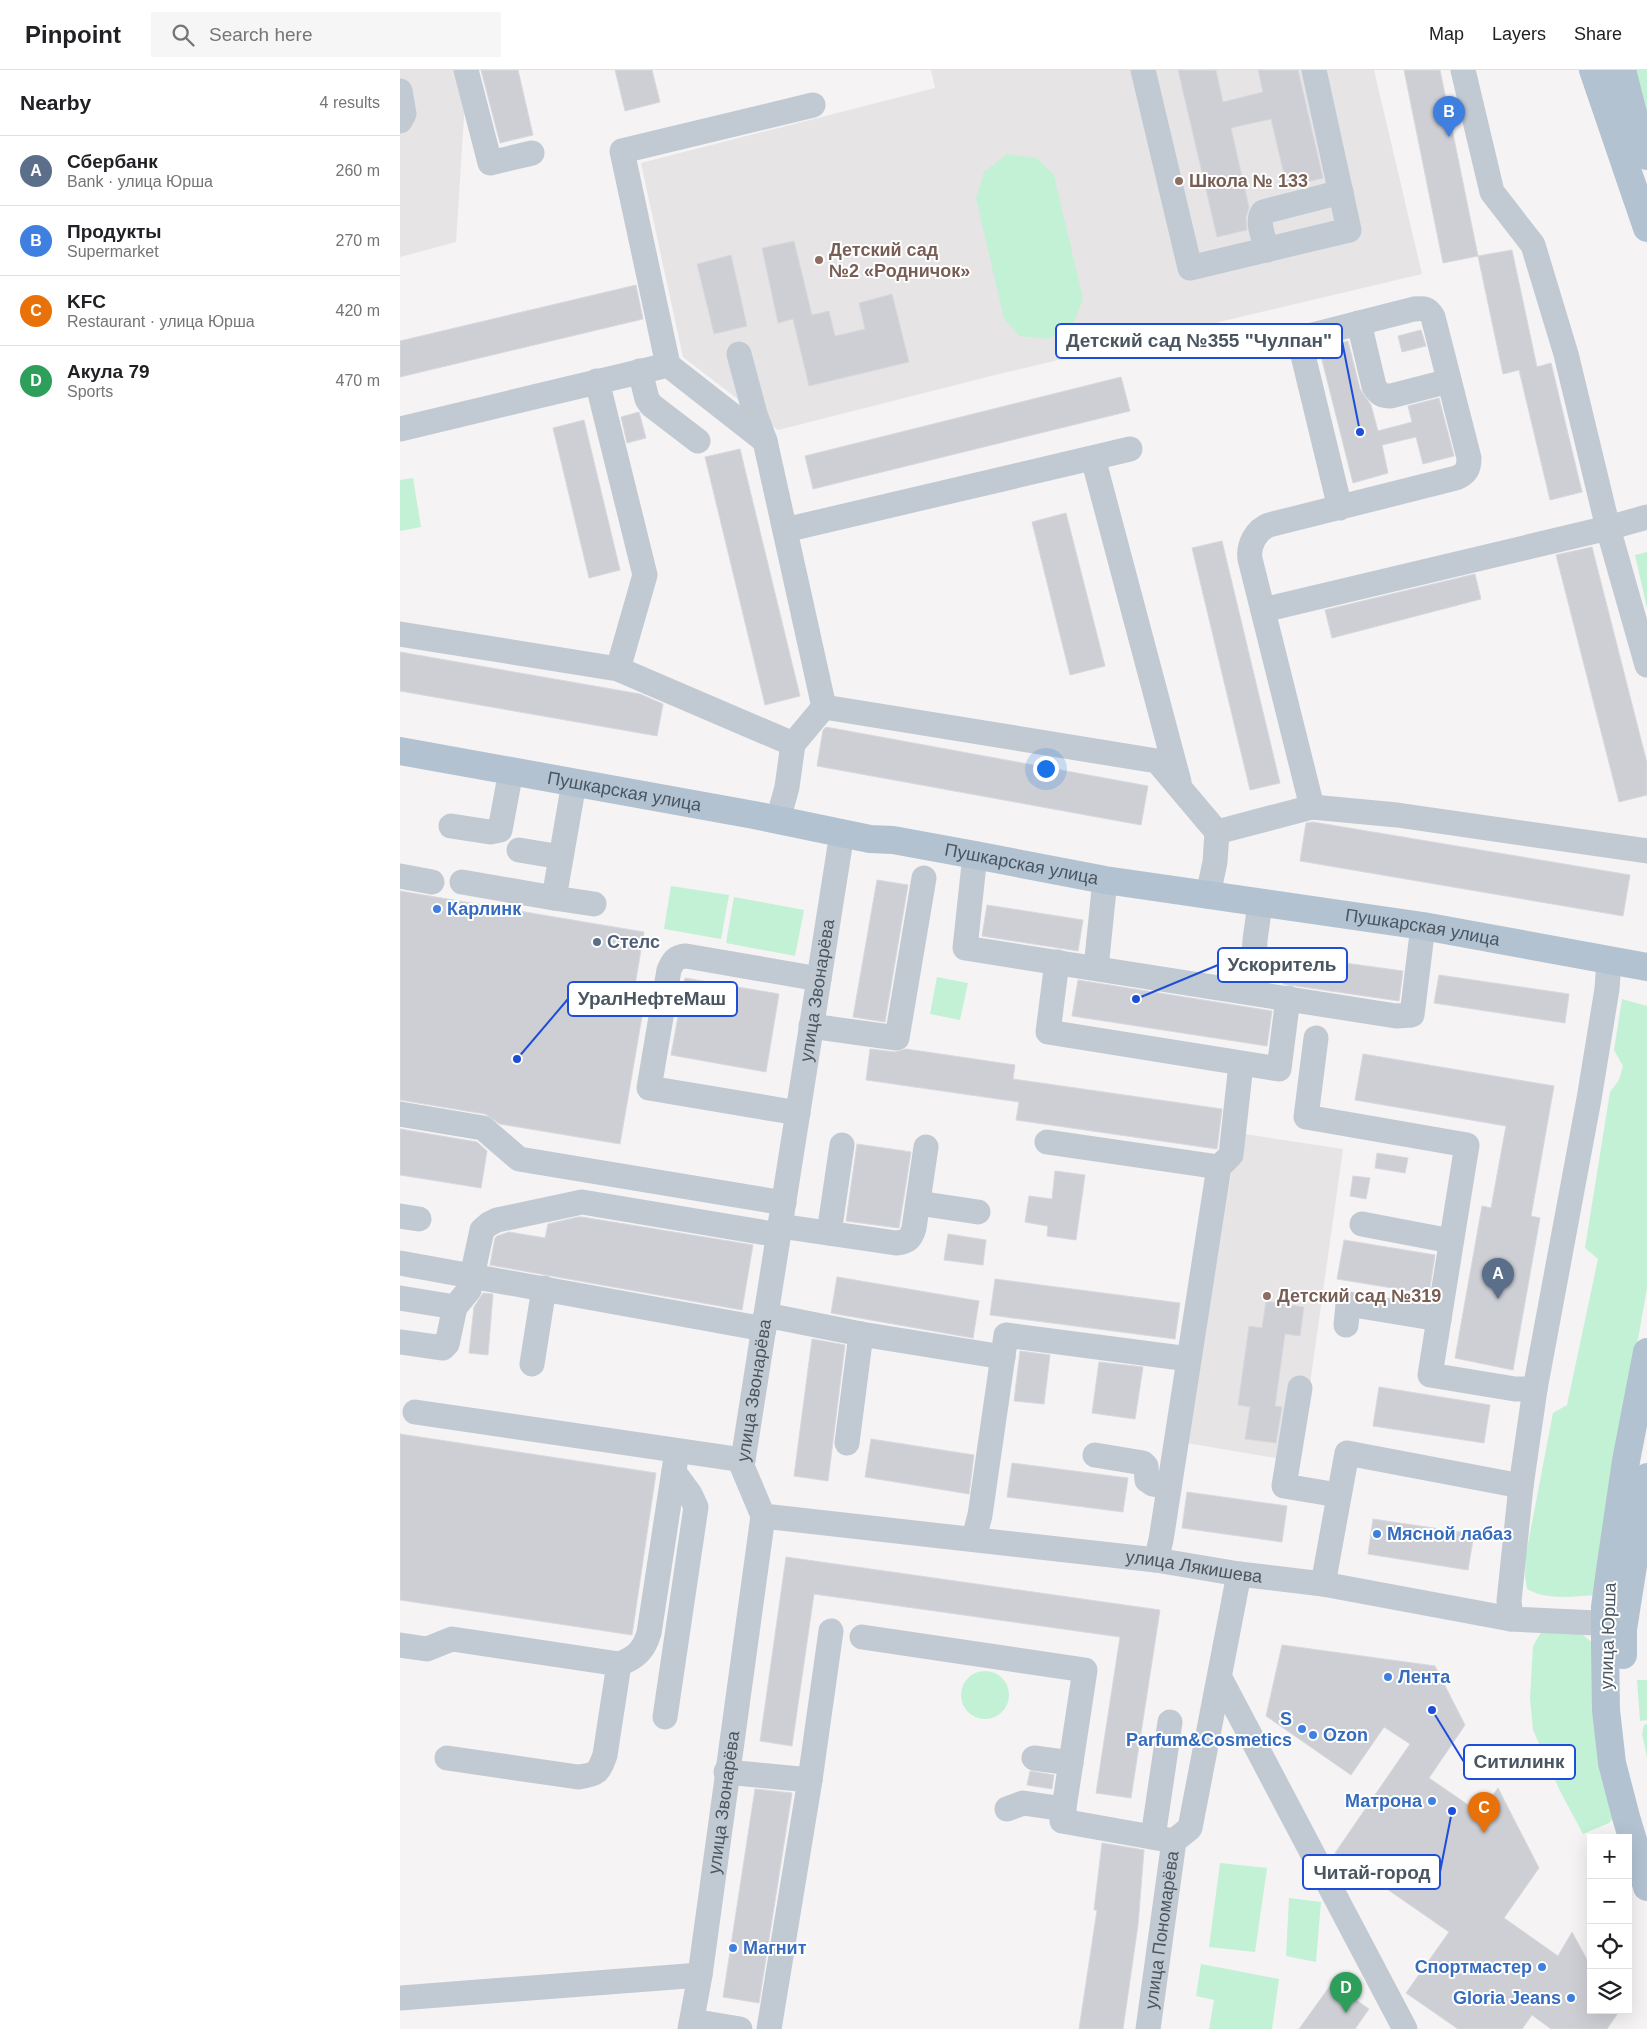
<!DOCTYPE html>
<html lang="en">
<head>
<meta charset="utf-8">
<style>
  body { margin:0; font-family:Helvetica,sans-serif; background:#f6f6f6; color:#202124 }
  .controls { position:absolute; right:15px; bottom:15px; display:grid; overflow:hidden; border-radius:0px; box-shadow:0 5px 20px #0002 }
  .controls button { width:45px; height:45px; display:grid; place-items:center; padding:0; border:0; border-bottom:1px solid #e0e0e0; background:#fff; color:#202124; font:25px sans-serif }
  .you { position:absolute; left:645px; top:698px; width:18px; height:18px; margin:-12px; border:4px solid #fff; border-radius:50%; background:#1a73e8; box-shadow:0 0 0 8px #1a73e833 }
  .badge { display:grid; place-items:center; width:32px; height:32px; border-radius:50%; background:#0b8043; color:#fff; font-size:16px; font-weight:700 }
  .pin { position:absolute; translate:-50% -41px; filter:drop-shadow(0 1px 2px #0008) }
  .pin::after { content:''; position:absolute; top:26px; width:18px; height:15px; background:inherit; clip-path:polygon(0 0,100% 0,50% 100%) }
  .list { margin:0; padding:0; list-style:none }
  h2 { display:flex; justify-content:space-between; align-items:center; height:65px; margin:0; padding:0 20px; font-size:21px }
  h2 small { font-size:16px; font-weight:400; color:#757577 }
  .list li { display:grid; grid-template-columns:32px 1fr auto; gap:15px; align-items:center; box-sizing:border-box; height:70px; padding:0 20px; border-top:1px solid #e0e0e0 }
  .list b { display:block; font-size:19px; white-space:nowrap }
  .list p { margin:0; font-size:16px; white-space:nowrap; color:#757577 }
  .list em { font-size:16px; font-style:normal; color:#757577 }
  .icon { flex:none; width:28px; height:28px; fill:none; stroke:currentColor; stroke-width:2; stroke-linecap:round; stroke-linejoin:round }
  .map { position:relative; flex:none; width:1247px; height:1959px; overflow:hidden }
  header { display:flex; align-items:center; gap:30px; box-sizing:border-box; height:70px; padding:0 25px; background:#fff; border-bottom:1px solid #e0e0e0 }
  header strong { font-size:24px }
  nav { display:flex; gap:28px; margin-inline-start:auto; font-size:18px }
  .search { width:350px; height:45px; background:#f6f6f6; display:flex; align-items:center; gap:12px; box-sizing:border-box; padding:0 18px; border-radius:0px; color:#757577; font-size:19px }
  main { display:flex }
  aside { flex:1; background:#fff }
  .map>svg:first-child { display:block }
</style>
</head>
<body>
<header>
<strong>Pinpoint</strong>
<div class="search"><svg class="icon" aria-label="search" viewBox="0 0 24 24"><circle cx="10" cy="10" r="6"/><path d="M15 15l6 6"/></svg>Search here</div>
<nav><a>Map</a><a>Layers</a><a>Share</a></nav>
</header>
<main>
<aside>
<h2>Nearby<small>4 results</small></h2>
<ul class="list">
<li><span class="badge" style="background:#5c6f8a">A</span><div><b>Сбербанк</b><p>Bank · улица Юрша</p></div><em>260 m</em></li>
<li><span class="badge" style="background:#3f7fe0">B</span><div><b>Продукты</b><p>Supermarket</p></div><em>270 m</em></li>
<li><span class="badge" style="background:#e8710a">C</span><div><b>KFC</b><p>Restaurant · улица Юрша</p></div><em>420 m</em></li>
<li><span class="badge" style="background:#2e9e5b">D</span><div><b>Акула 79</b><p>Sports</p></div><em>470 m</em></li>
</ul>
</aside>
<div class="map">
<svg width="1247" height="1959" viewBox="0 0 1247 1959">
  <rect width="100%" height="100%" fill="#f5f3f3"/>
  <path fill="#e6e4e5" d="M 0,0 L 57,0 L 65,31 L 56,172 L 0,187 Z
    M 531,0 L 974,0 L 1022,204 L 603,303 L 378,360 L 283,287 L 241,93 L 535,18 Z
    M 838,1063 L 943,1079 L 899,1392 L 787,1373 Z"/>
  <path fill="#c3f1d5" d="M 1233,0 L 1247,0 L 1247,43 Z
    M 607,84 L 636,88 L 654,105 L 683,229 L 672,257 L 648,269 L 619,266 L 604,249 L 576,128 L 584,102 Z
    M 13,408 L 21,457 L 0,461 L 0,410 Z
    M 1247,482 L 1247,538 L 1235,485 Z
    M 271,816 L 329,825 L 321,869 L 264,859 Z
    M 334,827 L 404,840 L 395,886 L 326,873 Z
    M 537,907 L 568,913 L 560,950 L 530,944 Z
    M 1222,929 L 1247,936 L 1247,1218 L 1193,1525 C 1172,1527 1145,1530 1127,1519 L 1125,1506 L 1126,1484 L 1153,1343 L 1167,1335 L 1198,1189 L 1185,1178 L 1210,1022 L 1219,1010 L 1223,996 L 1214,980 Z
    M 1149,1558 L 1178,1561 L 1193,1573 L 1214,1747 L 1209,1753 L 1183,1764 L 1160,1721 L 1133,1660 L 1130,1628 L 1133,1576 L 1140,1564 Z
    M561 1625a24 24 0 1 1 48 0a24 24 0 1 1-48 0Z
    M 1237,1610 L 1247,1610 L 1247,1650 L 1240,1651 Z
    M 1247,1654 L 1247,1687 L 1242,1664 L 1244,1655 Z
    M 820,1793 L 867,1798 L 855,1882 L 809,1877 Z
    M 889,1828 L 921,1832 L 916,1892 L 886,1886 Z
    M 801,1894 L 879,1909 L 872,1959 L 809,1959 L 814,1930 L 796,1926 Z"/>
  <path fill="#cdcfd5" stroke="#d7d9de" d="M 81,0 L 118,0 L 133,65 L 100,73 Z
    M 215,0 L 252,0 L 260,32 L 225,41 Z
    M 778,0 L 816,0 L 823,32 L 863,22 L 858,0 L 898,0 L 923,108 L 887,117 L 871,49 L 831,58 L 849,137 L 846,148 L 847,160 L 817,167 Z
    M 1004,0 L 1040,0 L 1078,186 L 1043,193 Z
    M 394,171 L 412,245 L 429,241 L 435,266 L 465,259 L 459,233 L 492,224 L 509,292 L 409,316 L 393,249 L 378,253 L 362,178 Z
    M 1112,180 L 1137,297 L 1151,293 L 1182,422 L 1150,430 L 1119,300 L 1103,304 L 1078,186 Z
    M 331,185 L 347,256 L 314,264 L 297,194 Z
    M 236,215 L 243,249 L 0,307 L 0,271 Z
    M 1021,260 L 1026,276 L 1002,282 L 998,266 Z
    M 948,271 L 960,319 L 971,335 L 978,361 L 1012,352 L 1008,336 L 1039,328 L 1054,386 L 1023,394 L 1016,367 L 982,375 L 988,403 L 953,413 L 919,278 Z
    M 721,307 L 730,341 L 413,419 L 405,386 Z
    M 239,342 L 246,368 L 227,373 L 221,347 Z
    M 184,350 L 220,500 L 189,508 L 153,358 Z
    M 340,379 L 400,626 L 365,635 L 305,387 Z
    M 666,443 L 705,596 L 670,605 L 632,452 Z
    M 822,471 L 880,713 L 850,720 L 792,478 Z
    M 1192,477 L 1247,693 L 1247,725 L 1219,732 L 1156,485 Z
    M 1075,504 L 1081,529 L 932,568 L 925,540 Z
    M 0,582 L 240,624 L 263,634 L 257,666 L 0,621 Z
    M 426,657 L 748,716 L 741,755 L 417,696 L 423,660 Z
    M 913,752 L 1230,805 L 1223,846 L 900,791 L 906,753 Z
    M 477,810 L 508,815 L 485,952 L 453,947 Z
    M 0,821 L 244,862 L 231,939 L 243,941 L 220,1074 L 100,1054 L 85,1044 L 0,1030 Z
    M 587,835 L 683,850 L 678,881 L 582,866 Z
    M 887,885 L 1003,901 L 999,931 L 883,914 Z
    M 1039,905 L 1169,924 L 1165,953 L 1034,933 Z
    M 285,908 L 379,924 L 366,1002 L 271,985 Z
    M 678,910 L 872,941 L 867,976 L 672,946 Z
    M 470,979 L 495,982 L 506,979 L 615,995 L 613,1009 L 822,1039 L 817,1079 L 616,1050 L 619,1032 L 466,1010 Z
    M 963,984 L 1154,1016 L 1131,1146 L 1140,1148 L 1113,1300 L 1055,1288 L 1082,1136 L 1091,1138 L 1106,1056 L 955,1030 Z
    M 0,1059 L 77,1072 L 87,1081 L 81,1118 L 0,1105 Z
    M 457,1074 L 511,1082 L 499,1158 L 446,1151 Z
    M 977,1083 L 1008,1088 L 1005,1103 L 975,1098 Z
    M 655,1101 L 685,1105 L 676,1170 L 647,1166 L 648,1156 L 625,1152 L 629,1126 L 652,1129 Z
    M 953,1106 L 970,1108 L 966,1129 L 950,1126 Z
    M 178,1147 L 182,1147 L 353,1175 L 342,1240 L 90,1195 L 95,1168 L 97,1166 L 109,1162 L 145,1168 L 148,1154 Z
    M 548,1164 L 586,1170 L 583,1195 L 544,1190 Z
    M 944,1170 L 1035,1185 L 1029,1224 L 937,1209 Z
    M 437,1207 L 579,1231 L 573,1268 L 431,1243 Z
    M 595,1209 L 780,1233 L 775,1269 L 590,1245 Z
    M 83,1223 L 93,1224 L 88,1285 L 69,1283 L 74,1237 Z
    M 866,1231 L 904,1237 L 900,1266 L 885,1264 L 875,1336 L 882,1337 L 876,1373 L 845,1369 L 850,1337 L 838,1335 L 849,1256 L 862,1258 Z
    M 412,1269 L 445,1275 L 428,1411 L 394,1406 Z
    M 620,1281 L 650,1285 L 644,1334 L 614,1331 Z
    M 699,1292 L 743,1297 L 735,1349 L 692,1343 Z
    M 979,1317 L 1090,1335 L 1084,1373 L 973,1356 Z
    M 0,1364 L 256,1403 L 232,1565 L 0,1530 Z
    M 471,1369 L 574,1385 L 569,1424 L 465,1407 Z
    M 612,1393 L 728,1408 L 723,1442 L 607,1427 Z
    M 787,1422 L 887,1436 L 882,1472 L 782,1458 Z
    M 973,1449 L 1074,1464 L 1068,1500 L 968,1484 Z
    M 386,1487 L 760,1540 L 731,1728 L 696,1723 L 720,1567 L 414,1524 L 392,1676 L 360,1671 Z
    M 882,1575 L 1035,1596 L 1065,1655 L 1029,1708 L 1080,1743 L 1098,1718 L 1139,1798 L 1104,1848 L 1158,1886 L 1172,1862 L 1191,1897 L 1191,1940 L 1220,1940 L 1207,1959 L 1151,1959 L 1132,1945 L 1122,1959 L 1058,1959 L 1006,1923 L 1049,1862 L 935,1783 L 1010,1674 L 984,1657 L 951,1705 L 866,1646 Z
    M 630,1701 L 654,1705 L 652,1719 L 627,1715 Z
    M 355,1719 L 392,1723 L 359,1933 L 323,1927 Z
    M 702,1773 L 744,1780 L 738,1855 L 723,1959 L 679,1959 L 697,1840 L 694,1840 Z
    M 932,1913 L 969,1939 L 955,1959 L 899,1959 Z"/>
  <g fill="none" stroke-linecap="round" stroke-linejoin="round">
    <g stroke="#c1cad2" stroke-width="25">
      <path d="M 66,0 L 90,93 L 132,83"/>
      <path d="M 743,0 L 790,198 L 949,160 L 914,0"/>
      <path d="M 1063,0 L 1092,122 L 1133,175 L 1166,284 L 1208,458 L 1247,595"/>
      <path d="M 0,21 L 4,44 L 0,51"/>
      <path d="M 867,180 C 864,168 856,152 863,142 L 941,122"/>
      <path d="M 959,253 L 974,316 C 979,324 982,326 991,326 L 1049,311"/>
      <path d="M 339,284 L 355,344 L 365,371 L 424,637 L 393,674"/>
      <path d="M 268,295 L 222,81 L 413,35"/>
      <path d="M 240,301 L 247,329 L 251,335 L 298,371"/>
      <path d="M 197,311 L 245,505 L 218,599"/>
      <path d="M 0,359 L 268,295 L 365,371"/>
      <path d="M 693,388 L 779,712"/>
      <path d="M 385,460 L 730,379"/>
      <path d="M 863,540 L 1208,458 L 1247,447"/>
      <path d="M 0,564 L 218,599 L 393,674 L 387,717 L 378,750"/>
      <path d="M 424,637 L 757,691 L 817,762 L 815,792 L 808,825"/>
      <path d="M 174,713 L 154,828 L 194,834"/>
      <path d="M 912,737 L 997,745 L 1247,781"/>
      <path d="M 51,756 L 90,762 L 100,760 L 111,701"/>
      <path d="M 817,762 L 912,737 L 850,489 C 848,475 856,460 869,455 L 1056,408 C 1066,404 1069,399 1069,388 L 1033,247 C 1028,238 1024,238 1014,239 L 912,265 L 905,270 L 901,277 L 940,438"/>
      <path d="M 119,780 L 161,787"/>
      <path d="M 575,785 L 565,878 L 996,946 L 1012,945 L 1023,856"/>
      <path d="M 0,806 L 32,812"/>
      <path d="M 62,812 L 154,828"/>
      <path d="M 657,892 L 648,962 L 879,999 L 888,928"/>
      <path d="M 696,898 L 705,810"/>
      <path d="M 852,922 L 855,870 L 860,834"/>
      <path d="M 411,956 L 497,968 L 524,808"/>
      <path d="M 916,968 L 906,1047 L 1067,1075 L 1030,1305 L 1115,1319 L 1135,1319"/>
      <path d="M 398,1043 L 249,1018 L 269,900 C 273,891 275,887 286,886 L 419,909"/>
      <path d="M 0,1044 L 83,1058 L 119,1089 L 384,1133"/>
      <path d="M 647,1072 L 819,1097"/>
      <path d="M 518,1133 L 578,1142"/>
      <path d="M 0,1146 L 19,1149"/>
      <path d="M 962,1154 L 1051,1171"/>
      <path d="M 380,1156 L 496,1173 C 507,1172 511,1169 514,1158 L 526,1077"/>
      <path d="M 429,1163 L 442,1075"/>
      <path d="M 0,1193 L 364,1259"/>
      <path d="M 0,1228 L 55,1237"/>
      <path d="M 366,1245 L 461,1264 L 447,1373"/>
      <path d="M 946,1255 L 948,1234 L 1039,1249"/>
      <path d="M 461,1264 L 603,1287"/>
      <path d="M 0,1272 L 43,1278 L 47,1274 L 55,1237 L 69,1220 L 82,1160 L 89,1154 L 97,1150 L 182,1132 L 379,1165"/>
      <path d="M 132,1294 L 144,1218"/>
      <path d="M 900,1318 L 884,1416 L 938,1425"/>
      <path d="M 15,1342 L 343,1390"/>
      <path d="M 695,1385 L 743,1393 L 746,1396 L 747,1410 L 753,1414 L 769,1417"/>
      <path id="s1" d="M 363,1446 L 756,1490 L 839,1504 L 923,1514 L 1111,1549 L 1196,1553 L 1224,1551"/>
      <path d="M 574,1468 L 580,1445 L 606,1265 L 789,1289"/>
      <path d="M 756,1490 L 761,1470 L 819,1097 L 831,1085 L 841,994"/>
      <path d="M 923,1514 L 947,1383 L 1121,1416"/>
      <path d="M 1111,1549 L 1109,1531 L 1121,1416 L 1135,1319 L 1189,1029 L 1207,919 L 1209,891"/>
      <path d="M 462,1567 L 685,1600 L 662,1751 L 774,1771"/>
      <path d="M 0,1575 L 27,1579 L 52,1569 L 219,1594 C 236,1588 244,1580 249,1563 L 277,1381"/>
      <path d="M 820,1608 L 1005,1959"/>
      <path d="M 265,1647 L 296,1437 L 290,1424 L 274,1402"/>
      <path d="M 47,1688 L 178,1707 C 197,1705 199,1702 205,1685 L 219,1594"/>
      <path d="M 634,1688 L 671,1693"/>
      <path d="M 326,1702 L 410,1710"/>
      <path d="M 607,1739 L 623,1733 L 664,1739"/>
      <path d="M 753,1767 L 770,1652"/>
      <path d="M 0,1928 L 300,1905"/>
      <path d="M 292,1951 L 340,1959"/>
      <path id="s2" d="M 290,1959 L 300,1905 L 363,1446 L 342,1396 L 343,1390 L 442,763"/>
      <path d="M 369,1959 L 410,1710 L 431,1561"/>
      <path id="s3" d="M 748,1959 L 774,1771 L 790,1758 L 839,1504"/>
    </g>
    <g stroke="#b3c2d1" stroke-width="28">
      <path d="M 1193,0 L 1247,158"/>
      <path d="M 1222,0 L 1237,59 L 1247,86"/>
      <path id="s4" d="M 0,681 L 354,745 L 470,769 L 493,770 L 575,785 L 705,810 L 1023,856 L 1247,897"/>
      <path d="M 1247,1282 L 1226,1391 L 1210,1500 L 1205,1537 L 1205,1577 L 1206,1640 L 1212,1693 L 1226,1747 L 1247,1817"/>
      <path d="M 1223,1585 L 1223,1559 L 1247,1407"/>
    </g>
  </g>
  <g fill="#8d6e63" stroke="#fff" stroke-width="2">
    <circle cx="779" cy="111" r="5"/>
    <circle cx="419" cy="190" r="5"/>
    <circle cx="867" cy="1226" r="5"/>
  </g>
  <g fill="#3f7fe0" stroke="#fff" stroke-width="2">
    <circle cx="37" cy="839" r="5"/>
    <circle cx="977" cy="1464" r="5"/>
    <circle cx="988" cy="1607" r="5"/>
    <circle cx="902" cy="1659" r="5"/>
    <circle cx="913" cy="1665" r="5"/>
    <circle cx="1032" cy="1731" r="5"/>
    <circle cx="333" cy="1878" r="5"/>
    <circle cx="1142" cy="1897" r="5"/>
    <circle cx="1171" cy="1928" r="5"/>
  </g>
  <circle fill="#5c6f8a" stroke="#fff" stroke-width="2" cx="197" cy="872" r="5"/>
  <g text-anchor="middle" stroke-width="4" stroke-linejoin="round" paint-order="stroke">
    <g font-size="18" font-weight="bold" fill="#785e54" stroke="#fff" text-anchor="start">
      <text x="789" y="117">Школа № 133</text>
      <text x="429" y="186">Детский сад<tspan x="429" dy="21">№2 «Родничок»</tspan></text>
      <text x="877" y="1232">Детский сад №319</text>
    </g>
    <g font-size="18" fill="#4a5661" stroke="#fff">
      <text dy="6" stroke="none"><textPath href="#s4" startOffset="228">Пушкарская улица</textPath></text>
      <text dy="6" stroke="none"><textPath href="#s4" startOffset="632">Пушкарская улица</textPath></text>
      <text dy="6" stroke="none"><textPath href="#s4" startOffset="1038">Пушкарская улица</textPath></text>
      <text dy="6" stroke="none"><textPath href="#s2" startOffset="1054">улица Звонарёва</textPath></text>
      <text dy="6" stroke="none"><textPath href="#s2" startOffset="649">улица Звонарёва</textPath></text>
      <text dy="6" stroke="none"><textPath href="#s1" startOffset="434">улица Лякишева</textPath></text>
      <text transform="translate(1208 1566) rotate(-88)" y="6">улица Юрша</text>
      <text dy="6" stroke="none"><textPath href="#s2" startOffset="229">улица Звонарёва</textPath></text>
      <text dy="6" stroke="none"><textPath href="#s3" startOffset="100">улица Пономарёва</textPath></text>
    </g>
    <g font-size="18" font-weight="bold" fill="#366cbe" stroke="#fff" text-anchor="start">
      <text x="47" y="845">Карлинк</text>
      <text x="987" y="1470">Мясной лабаз</text>
      <text x="998" y="1613">Лента</text>
      <text x="892" y="1655" text-anchor="end">S<tspan x="892" dy="21">Parfum&amp;Cosmetics</tspan></text>
      <text x="923" y="1671">Ozon</text>
      <text x="1022" y="1737" text-anchor="end">Матрона</text>
      <text x="343" y="1884">Магнит</text>
      <text x="1132" y="1903" text-anchor="end">Спортмастер</text>
      <text x="1161" y="1934" text-anchor="end">Gloria Jeans</text>
    </g>
    <g font-size="18" font-weight="bold" fill="#4e5e75" stroke="#fff" text-anchor="start">
      <text x="207" y="878">Стелс</text>
    </g>
  </g>
  <path fill="none" stroke="#1d4ed8" stroke-width="2" d="M960 362L942 271M736 929L818 895M117 989L168 929M1032 1640L1064 1692M1052 1741L1040 1802"/>
  <g fill="#1d4ed8" stroke="#fff" stroke-width="2">
    <circle cx="960" cy="362" r="5"/>
    <circle cx="736" cy="929" r="5"/>
    <circle cx="117" cy="989" r="5"/>
    <circle cx="1032" cy="1640" r="5"/>
    <circle cx="1052" cy="1741" r="5"/>
  </g>
  <g fill="#fff" stroke="#1d4ed8" stroke-width="2">
    <rect x="656" y="254" width="286" height="34" rx="5"/>
    <rect x="818" y="878" width="129" height="34" rx="5"/>
    <rect x="168" y="912" width="169" height="34" rx="5"/>
    <rect x="1064" y="1675" width="111" height="34" rx="5"/>
    <rect x="903" y="1785" width="137" height="34" rx="5"/>
  </g>
  <g font-size="19" text-anchor="middle" font-weight="bold" fill="#4a5661">
    <text x="799" y="277">Детский сад №355 "Чулпан"</text>
    <text x="882" y="901">Ускоритель</text>
    <text x="252" y="935">УралНефтеМаш</text>
    <text x="1119" y="1698">Ситилинк</text>
    <text x="972" y="1809">Читай-город</text>
  </g>
</svg>
<div class="controls">
<button>+</button>
<button>−</button>
<button><svg class="icon" aria-label="locate" viewBox="0 0 24 24"><circle cx="12" cy="12" r="6"/><path d="M12 2v4M12 18v4M2 12h4M18 12h4"/></svg></button>
<button><svg class="icon" aria-label="layers" viewBox="0 0 24 24"><path d="M12 4l9 5-9 5-9-5zM3 14l9 5 9-5"/></svg></button>
</div>
<div class="you"></div>
<div class="pin badge" style="left:1098px;top:1229px;background:#5c6f8a">A</div>
<div class="pin badge" style="left:1049px;top:67px;background:#3f7fe0">B</div>
<div class="pin badge" style="left:1084px;top:1763px;background:#e8710a">C</div>
<div class="pin badge" style="left:946px;top:1943px;background:#2e9e5b">D</div>
</div>
</main>
</body>
</html>
